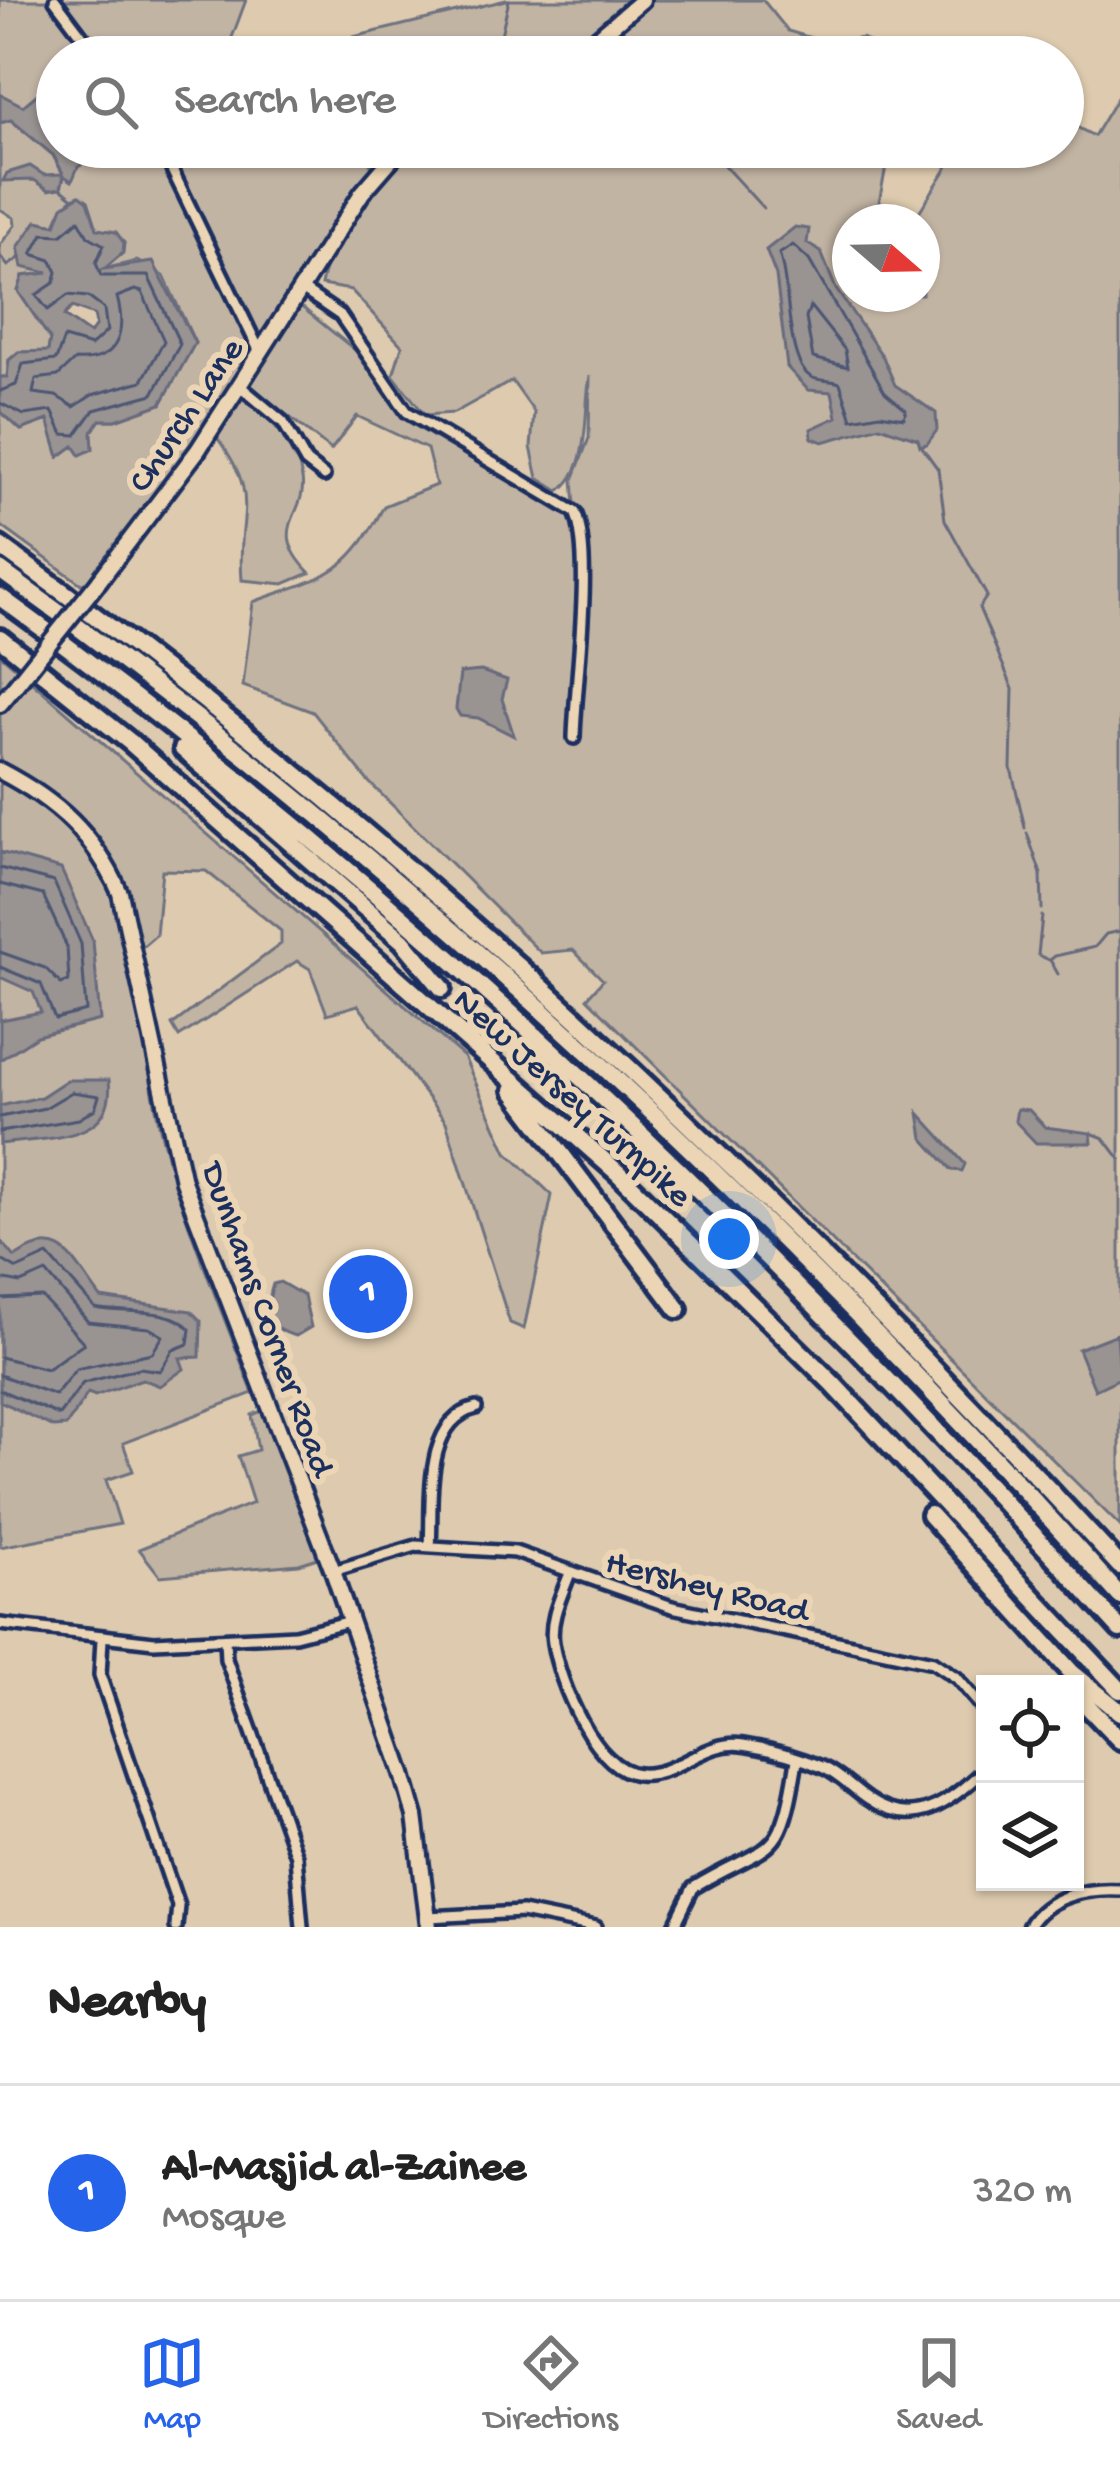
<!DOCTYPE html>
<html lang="en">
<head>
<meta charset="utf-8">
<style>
  body { margin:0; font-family:"Gochi Hand",sans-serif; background:#f2f2f2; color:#222 }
  .controls { position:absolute; right:36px; bottom:36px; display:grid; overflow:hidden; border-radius:0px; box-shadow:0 3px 9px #0004 }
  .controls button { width:108px; height:108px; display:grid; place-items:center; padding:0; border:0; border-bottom:3px solid #e0e0e0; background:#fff; color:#222; font:60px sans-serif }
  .compass { position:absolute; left:832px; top:204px; width:108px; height:108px; border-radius:50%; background:#fff; box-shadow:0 3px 9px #0004; rotate:110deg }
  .you { position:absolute; left:729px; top:1239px; width:42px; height:42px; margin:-30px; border:9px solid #fff; border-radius:50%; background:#1a73e8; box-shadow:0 0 0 18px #1a73e833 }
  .badge { display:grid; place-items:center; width:78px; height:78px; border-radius:50%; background:#2563eb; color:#fff; font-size:39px; font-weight:700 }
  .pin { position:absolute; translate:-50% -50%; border:6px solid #fff; box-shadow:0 3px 12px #0006 }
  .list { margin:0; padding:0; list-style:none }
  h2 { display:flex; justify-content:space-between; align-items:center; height:156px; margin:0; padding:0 48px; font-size:51px }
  h2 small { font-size:39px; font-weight:400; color:#767676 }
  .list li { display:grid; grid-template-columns:78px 1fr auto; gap:36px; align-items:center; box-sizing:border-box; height:216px; padding:0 48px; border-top:3px solid #e0e0e0 }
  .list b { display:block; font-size:45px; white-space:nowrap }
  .list p { margin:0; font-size:39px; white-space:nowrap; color:#767676 }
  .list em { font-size:39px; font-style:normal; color:#767676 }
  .icon { flex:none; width:66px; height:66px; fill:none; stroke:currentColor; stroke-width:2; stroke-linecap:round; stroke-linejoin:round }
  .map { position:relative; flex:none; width:1120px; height:1927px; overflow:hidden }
  .search { position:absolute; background:#fff; box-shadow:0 3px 9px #0004; left:36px; right:36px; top:36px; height:132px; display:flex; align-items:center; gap:30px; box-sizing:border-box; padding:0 42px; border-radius:66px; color:#767676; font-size:45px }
  .sheet { height:372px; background:#fff }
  nav { display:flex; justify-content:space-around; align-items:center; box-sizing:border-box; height:168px; border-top:3px solid #e0e0e0; background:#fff; font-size:33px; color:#767676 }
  nav a { display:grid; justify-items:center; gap:6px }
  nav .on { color:#2563eb }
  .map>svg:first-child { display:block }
</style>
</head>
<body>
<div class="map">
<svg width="1120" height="1927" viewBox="0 0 1120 1927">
  <rect width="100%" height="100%" fill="#decbaf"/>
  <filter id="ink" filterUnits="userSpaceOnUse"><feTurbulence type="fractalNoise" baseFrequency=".00833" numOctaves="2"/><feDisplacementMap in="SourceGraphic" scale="24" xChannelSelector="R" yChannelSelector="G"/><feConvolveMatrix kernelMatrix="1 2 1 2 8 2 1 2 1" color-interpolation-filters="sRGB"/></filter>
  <g filter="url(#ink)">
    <path fill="#c2b4a3" stroke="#6e7280" stroke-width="3" fill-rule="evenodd" d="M 0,0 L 55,0 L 98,57 L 57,57 L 57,90 L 53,82 L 24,106 L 13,105 L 0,94 Z
      M 60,0 L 246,0 L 227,51 L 337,41 L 506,0 L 635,0 L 566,57 L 101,57 Z
      M 646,0 L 763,0 L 788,31 L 828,43 L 862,38 L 893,57 L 580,57 Z
      M 1120,93 L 1120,1526 L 587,998 L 603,980 L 573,950 L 541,953 L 367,780 L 313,712 L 243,686 L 253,602 C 324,576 347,577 384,506 L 436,485 L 427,449 L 357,416 L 331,450 L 248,384 L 298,304 L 366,359 L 403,417 L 513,476 L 576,518 L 573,480 L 589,438 L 590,376 C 583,410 592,467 559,491 L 538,478 L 531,447 L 534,412 L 512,381 L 454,413 L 425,415 L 393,375 L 402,346 L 351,290 L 321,285 C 330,233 378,184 414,147 L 890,147 L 878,207 L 914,220 L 960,147 L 1063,147 L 1063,120 L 1094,136 ZM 850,222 L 922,222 L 922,294 L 850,294 Z
      M 11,120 L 53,155 L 64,175 L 96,156 L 91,147 L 358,147 L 377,173 L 261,354 L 99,581 L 81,584 L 0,525 L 0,411 L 21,430 L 48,420 L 116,420 L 161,404 L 195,343 L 164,276 L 137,261 L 103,269 L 122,253 L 124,243 L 97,229 L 88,201 L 79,195 C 55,205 49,244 42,269 L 50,273 L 23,276 L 18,291 L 50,339 L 48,352 L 18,352 L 9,360 L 7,377 L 0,377 L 0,245 L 15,225 L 14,218 L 0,209 L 0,123 Z
      M 242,394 C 268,419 296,440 302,478 C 308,515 265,528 310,573 L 284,584 L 242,580 C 236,513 264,500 216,436 Z
      M 0,654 L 464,1057 L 507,1152 L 552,1195 L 524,1329 L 510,1323 L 446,1122 L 358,1005 L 327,1014 L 310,969 L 297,961 L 179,1037 L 172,1025 L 281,944 L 281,931 L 206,871 L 162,870 L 156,935 L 135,953 L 100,851 L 0,765 Z
      M 0,782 C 153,858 127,997 163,1141 C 185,1227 222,1310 253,1393 L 123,1443 L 133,1471 L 106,1480 L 120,1524 L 0,1547 Z
      M 271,1407 L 327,1555 L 299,1564 L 160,1576 L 139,1549 L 253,1503 L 238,1456 L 258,1450 L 252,1415 Z"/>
    <path fill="#999392" stroke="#676b7d" stroke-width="3" fill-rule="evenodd" d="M 53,81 L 57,147 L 91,147 L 96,156 L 78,167 L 72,181 L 64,176 L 61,188 L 49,190 L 34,180 L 3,181 L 7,173 L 30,166 L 44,175 L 63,174 L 53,155 L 11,120 L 0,123 L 0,94 L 23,106 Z
      M 80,195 L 88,201 L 97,229 L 116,232 L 124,243 L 123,253 L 104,269 L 153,262 L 195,343 L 161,404 L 116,420 L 100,420 L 92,432 L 93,449 L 80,455 L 74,446 L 59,457 L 48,420 L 21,430 L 0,411 L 0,377 L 7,377 L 9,360 L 19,352 L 48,351 L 50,339 L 18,291 L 23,276 L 48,273 L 22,267 L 18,247 L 37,221 L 56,225 L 63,206 ZM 72,307 L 94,315 L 96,325 L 90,334 L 64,316 Z
      M 795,227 L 809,229 L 807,243 L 821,252 L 836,289 L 883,357 L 895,385 L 936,413 L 937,430 L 927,444 L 920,446 L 918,439 L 880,426 L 823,442 L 812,438 L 811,429 L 837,417 L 832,392 L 808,390 L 787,367 L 776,276 L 766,250 Z
      M 481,671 L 507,680 L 502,699 L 514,736 L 478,718 L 460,716 L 456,709 L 460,673 Z
      M 0,852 L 61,869 L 93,941 L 100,1020 L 37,1036 L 0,1060 L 0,1020 L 41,1012 L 33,992 L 0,977 Z
      M 67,1080 L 109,1080 C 117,1143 47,1137 0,1144 L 0,1106 L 41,1097 Z
      M 1017,1109 L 1029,1110 L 1045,1127 L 1091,1133 L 1092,1143 L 1036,1143 L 1015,1121 Z
      M 919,1113 L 965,1164 L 962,1171 L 952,1170 L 923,1138 Z
      M 0,1240 L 15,1257 C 62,1224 74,1263 101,1298 L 191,1311 L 201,1321 L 200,1357 L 180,1358 L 184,1369 L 160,1386 L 142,1379 L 95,1396 L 88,1393 L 66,1426 L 53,1427 L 0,1401 Z
      M 280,1282 L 304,1296 L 311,1327 L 296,1336 C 266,1329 265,1309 273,1284 Z
      M 1117,1334 L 1120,1378 L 1095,1390 L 1078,1349 Z"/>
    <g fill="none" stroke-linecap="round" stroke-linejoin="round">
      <path stroke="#4d5773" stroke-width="3" d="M 793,245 L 809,260 L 885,392 L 906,410 L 904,418 L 880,414 L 852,419 L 840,383 C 830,379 820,382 811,377 C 785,362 791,284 779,254 Z
        M 135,290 L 142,292 L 164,341 L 142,381 L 92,395 L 74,407 L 56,396 L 33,393 L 36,379 L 58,376 L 75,360 C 118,363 127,333 117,297 Z
        M 810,306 L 845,350 L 848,367 L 813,358 L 806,318 Z
        M 0,391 L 16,385 L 23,364 L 56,360 L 64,338 L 91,346 L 107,331 L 104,309 L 88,297 L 68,295 L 48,310 L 36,295 L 54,283 L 57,272 L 51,260 L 32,254 L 43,234 L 61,235 L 79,220 L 88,236 L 104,245 L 96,263 L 101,276 L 148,276 L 180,344 L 153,394 L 94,410 L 76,435 L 63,434 L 52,411 L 24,415 L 0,403
        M 0,868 L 54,882 L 81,944 L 86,1011 L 55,1019 L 41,984 L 0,967
        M 0,884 L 43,895 L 67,947 L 69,981 L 61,984 L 45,968 L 0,952
        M 0,1117 L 45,1108 L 72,1092 L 99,1096 L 95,1109 L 79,1119 L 0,1132
        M 0,1259 L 17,1269 L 48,1255 L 95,1308 C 122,1314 171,1306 190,1329 L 188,1344 L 173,1350 L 160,1371 L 140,1368 L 83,1383 L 59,1415 L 0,1390
        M 0,1279 L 21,1283 L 46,1272 L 88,1322 L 149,1328 L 163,1336 L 152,1353 L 76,1369 L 55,1395 L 0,1375
        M 0,1299 L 42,1297 L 84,1343 L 47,1369 L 0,1357"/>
      <path stroke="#676b7d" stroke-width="3" d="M 496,57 L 509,0
        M 53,155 L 64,175 L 61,188 L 72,197
        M 719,160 L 763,208
        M 0,256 L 8,266 L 19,258
        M 922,447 L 938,469 L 945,520 L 987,596 L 979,608 L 1013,689 L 1011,768 L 1025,828
        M 1027,833 L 1041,874 L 1042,909
        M 1042,916 L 1038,955 L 1049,960
        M 1058,974 L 1050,960 L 1055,956 L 1095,947 L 1106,934 L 1120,931
        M 1091,1133 L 1104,1138 L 1120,1159"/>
      <defs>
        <path id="street" d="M 55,0 L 98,57
          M 161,147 L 261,354
          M 302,289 L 340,315 L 407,412 L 575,512 C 594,555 575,685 574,738
          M 240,386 L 283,422 L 306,462 L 324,476
          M 430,1547 C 433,1504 422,1421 476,1408
          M 333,1571 L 416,1546 L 515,1552 L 672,1607 L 933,1662 L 957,1678 L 985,1711
          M 570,1573 C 562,1595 549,1619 553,1643 C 559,1682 595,1771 639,1774 C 676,1777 706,1739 743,1745 C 768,1749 799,1757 822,1767 C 839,1774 852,1789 867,1799 C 914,1832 949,1802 985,1769
          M 0,1624 L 154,1642 L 295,1635 L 350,1621
          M 102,1639 L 100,1675 L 178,1905 L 176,1927
          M 225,1639 L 226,1659 L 296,1856 L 302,1927
          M 428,1917 L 522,1912 L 596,1927
          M 674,1927 L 693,1888 C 774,1839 780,1866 797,1760
          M 1028,1927 C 1046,1896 1086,1888 1120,1890"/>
        <path id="secondary" d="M 575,57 L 642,0
          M 99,581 L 198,450 L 362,193 L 402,147
          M 0,704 L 15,686
          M 0,771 C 57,801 94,834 120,893 L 183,1181 L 333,1571 L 403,1774 L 415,1816 L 429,1927"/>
        <path id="highway" d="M 0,546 C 411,841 777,1195 1120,1566
          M 0,570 C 410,864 784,1220 1120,1596
          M 0,597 C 412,894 780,1253 1120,1629
          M 0,638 L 130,742 L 618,1173 L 832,1383 L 1120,1690
          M 183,749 L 403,941 L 442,988
          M 513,1090 L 678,1309
          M 930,1515 L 1072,1673 L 1120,1712
          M 1075,1693 L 1120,1740"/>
      </defs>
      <use href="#street" stroke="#1b2f5e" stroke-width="18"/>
      <use href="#secondary" stroke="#1b2f5e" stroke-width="22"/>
      <use href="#highway" stroke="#1b2f5e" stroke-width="26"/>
      <use href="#street" stroke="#ebd5b4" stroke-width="9"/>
      <use href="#secondary" stroke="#ebd5b4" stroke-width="14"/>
      <use href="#highway" stroke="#ebd5b4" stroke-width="16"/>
      <defs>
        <path id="secondary-bridge" d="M 15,686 L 99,581"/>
      </defs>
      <use href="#secondary-bridge" stroke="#1b2f5e" stroke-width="22" stroke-linecap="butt"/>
      <use href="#secondary-bridge" stroke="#ebd5b4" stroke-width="14"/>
    </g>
  </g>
  <g text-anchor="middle" stroke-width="12" stroke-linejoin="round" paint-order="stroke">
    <g font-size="36" fill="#1b2f5e" stroke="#ebd5b4">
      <text transform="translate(183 413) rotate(-56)" y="13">Church Lane</text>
      <text transform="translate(575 1095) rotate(42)" y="13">New Jersey Turnpike</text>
      <text transform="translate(271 1318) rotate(70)" y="13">Dunhams Corner Road</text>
      <text transform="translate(708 1583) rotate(14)" y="13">Hershey Road</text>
    </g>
  </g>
</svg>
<div class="controls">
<button><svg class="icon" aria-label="locate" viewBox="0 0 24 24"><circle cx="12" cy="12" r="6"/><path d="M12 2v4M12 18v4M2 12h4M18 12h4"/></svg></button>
<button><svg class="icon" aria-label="layers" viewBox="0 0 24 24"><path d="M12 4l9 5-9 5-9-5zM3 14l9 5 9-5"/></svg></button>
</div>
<svg class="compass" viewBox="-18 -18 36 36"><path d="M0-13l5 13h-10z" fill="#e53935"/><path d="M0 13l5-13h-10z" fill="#767676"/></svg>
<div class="you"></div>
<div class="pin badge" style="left:368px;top:1294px">1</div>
<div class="search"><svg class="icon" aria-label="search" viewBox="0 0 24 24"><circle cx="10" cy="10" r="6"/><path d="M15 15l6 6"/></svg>Search here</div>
</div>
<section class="sheet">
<h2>Nearby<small></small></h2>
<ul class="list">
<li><span class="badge">1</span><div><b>Al-Masjid al-Zainee</b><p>Mosque</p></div><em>320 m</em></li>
</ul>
</section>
<nav>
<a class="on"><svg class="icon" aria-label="map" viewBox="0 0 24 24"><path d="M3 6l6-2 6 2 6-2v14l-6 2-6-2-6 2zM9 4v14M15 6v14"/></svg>Map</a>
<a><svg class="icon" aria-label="directions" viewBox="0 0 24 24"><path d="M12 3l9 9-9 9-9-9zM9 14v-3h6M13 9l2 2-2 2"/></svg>Directions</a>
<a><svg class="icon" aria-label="saved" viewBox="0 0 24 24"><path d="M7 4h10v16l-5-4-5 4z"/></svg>Saved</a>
</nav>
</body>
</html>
